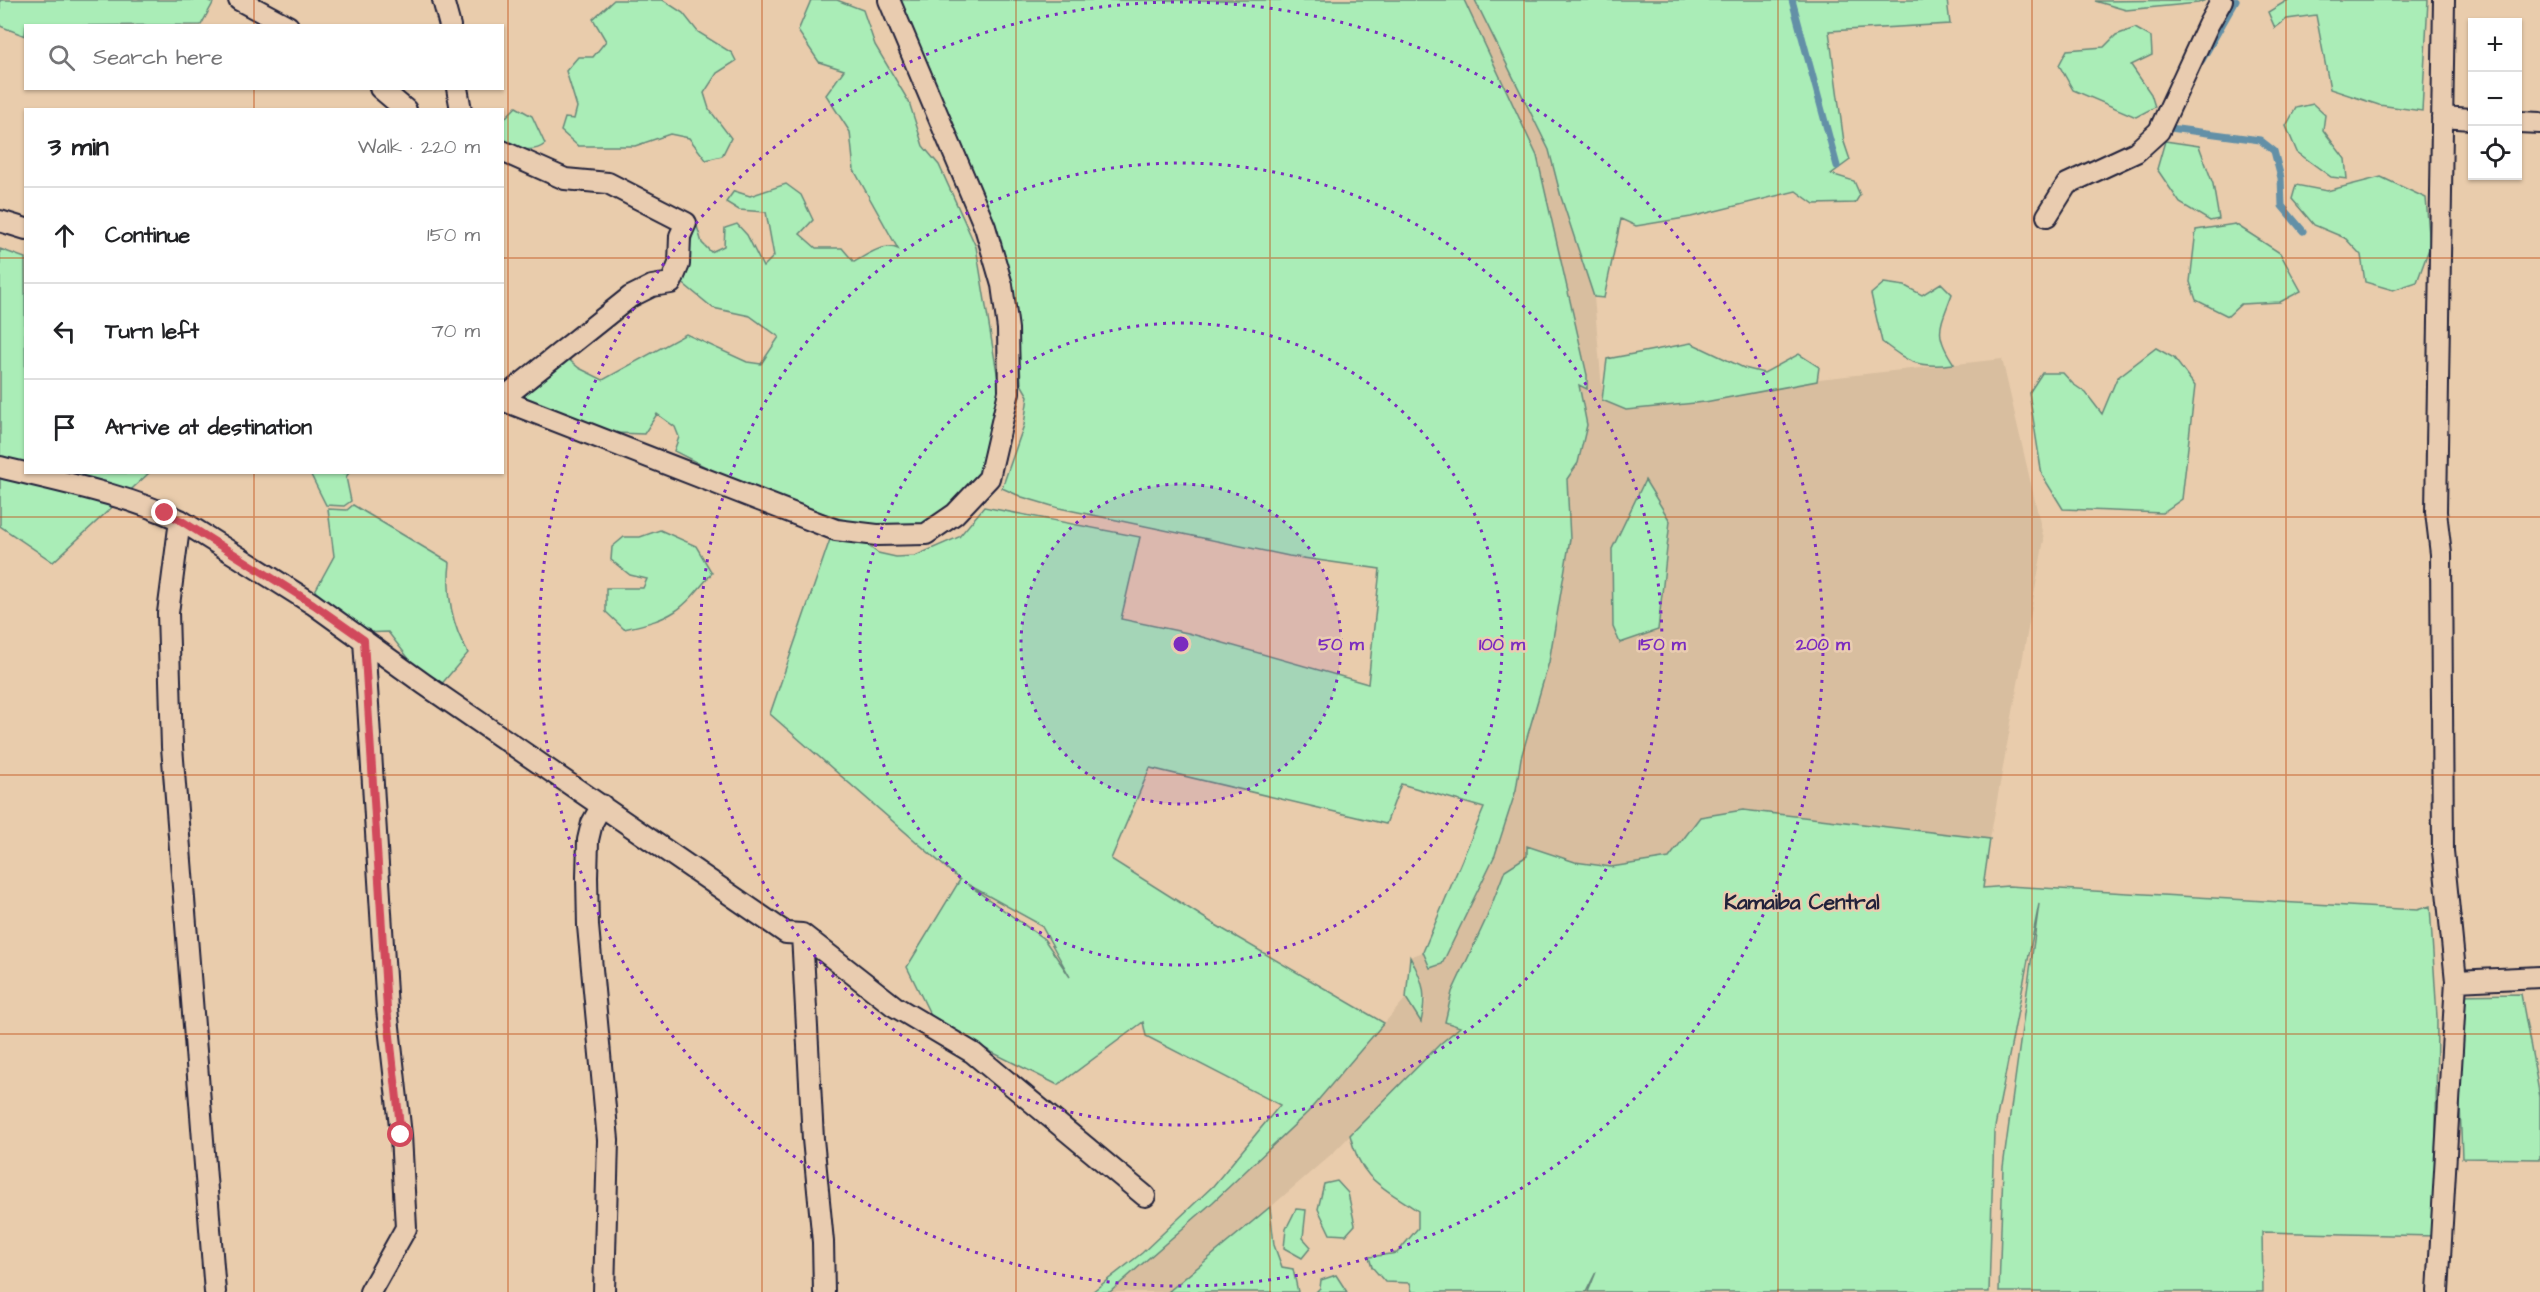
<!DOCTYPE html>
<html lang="en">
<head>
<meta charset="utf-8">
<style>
  body { margin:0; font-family:"Architects Daughter",sans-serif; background:#f2f2f2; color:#202124 }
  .controls { position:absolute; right:18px; top:18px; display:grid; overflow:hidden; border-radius:0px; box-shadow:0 2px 4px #0004 }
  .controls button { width:54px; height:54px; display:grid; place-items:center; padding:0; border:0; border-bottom:2px solid #e0e0e0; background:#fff; color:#202124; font:30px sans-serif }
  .stop { position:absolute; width:18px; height:18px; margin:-14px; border:4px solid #d1495b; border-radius:50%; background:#fff }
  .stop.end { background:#d1495b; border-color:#fff; box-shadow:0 2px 6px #0008 }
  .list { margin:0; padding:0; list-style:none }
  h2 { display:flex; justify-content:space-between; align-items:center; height:78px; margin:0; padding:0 24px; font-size:26px }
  h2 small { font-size:20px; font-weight:400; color:#757577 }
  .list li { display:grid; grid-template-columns:39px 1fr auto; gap:18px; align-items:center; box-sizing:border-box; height:96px; padding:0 24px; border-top:2px solid #e0e0e0 }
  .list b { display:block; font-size:22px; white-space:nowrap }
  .list em { font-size:20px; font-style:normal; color:#757577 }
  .icon { flex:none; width:33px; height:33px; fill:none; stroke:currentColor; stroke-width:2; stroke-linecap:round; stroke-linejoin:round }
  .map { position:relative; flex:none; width:2540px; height:1292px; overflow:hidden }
  .search { position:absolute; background:#fff; box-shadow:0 2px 4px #0004; left:24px; top:24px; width:480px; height:66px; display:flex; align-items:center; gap:15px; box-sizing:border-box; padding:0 21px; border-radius:0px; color:#757577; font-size:22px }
  .panel { position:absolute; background:#fff; box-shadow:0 2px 4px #0004; left:24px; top:108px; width:480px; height:366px; border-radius:0px }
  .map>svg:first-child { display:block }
</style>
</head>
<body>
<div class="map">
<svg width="2540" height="1292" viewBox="0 0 2540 1292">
  <rect width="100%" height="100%" fill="#e9ccac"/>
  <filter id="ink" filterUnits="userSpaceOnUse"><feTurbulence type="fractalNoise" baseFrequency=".0167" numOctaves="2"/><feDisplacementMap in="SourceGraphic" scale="12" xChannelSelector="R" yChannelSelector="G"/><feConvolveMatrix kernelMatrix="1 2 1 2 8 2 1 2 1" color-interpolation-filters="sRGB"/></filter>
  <g filter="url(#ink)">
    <path fill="#d8be9f" d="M 1464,0 L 1475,0 L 1549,150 L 1561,197 L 1594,297 L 1603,400 L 1627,400 L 2002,359 L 2044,540 L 1990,839 L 1743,810 L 1700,817 L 1669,858 L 1611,867 L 1575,862 L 1527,847 L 1527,856 L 1505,871 L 1487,917 L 1460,1027 L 1440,1044 L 1335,1151 L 1226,1246 L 1168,1292 L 1110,1292 L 1213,1202 L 1308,1112 L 1406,998 L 1421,1021 L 1426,1001 L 1421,977 L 1410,957 L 1423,952 L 1430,968 L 1442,964 L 1495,855 L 1516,790 L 1521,758 L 1549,662 L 1570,539 L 1567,479 L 1578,463 L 1579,384 L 1586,389 L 1587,375 L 1537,156 Z"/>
    <path fill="#aaedb7" stroke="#668879" stroke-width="1.5" fill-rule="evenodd" d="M 0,0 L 207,0 L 213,3 L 201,25 L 26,26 L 25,36 L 0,26 Z
      M 614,0 L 663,0 L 683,13 L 698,32 L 732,53 L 736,61 L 717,73 L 704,93 L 709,109 L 731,138 L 722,156 L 706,160 L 689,138 L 670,134 L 635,146 L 578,146 L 561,131 L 565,118 L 574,119 L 577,107 L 566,71 L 578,57 L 593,57 L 606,41 L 593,19 Z
      M 811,0 L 837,0 L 863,10 L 875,45 L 909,102 L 923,146 L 939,165 L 976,247 L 1002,403 L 977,485 L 949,515 L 913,533 L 850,522 L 749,489 L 674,451 L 679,437 L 675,427 L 657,414 L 644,434 L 615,433 L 515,403 L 568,359 L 579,368 L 603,380 L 686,334 L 747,362 L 761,364 L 779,337 L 750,316 L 713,308 L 680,281 L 696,223 L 702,243 L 711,252 L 724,246 L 725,228 L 737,224 L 747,235 L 763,267 L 774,256 L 766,212 L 739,210 L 726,202 L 734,191 L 750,196 L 786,184 L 801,195 L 813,220 L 800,234 L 816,248 L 842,248 L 854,262 C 867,255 884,242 898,249 L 854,170 L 850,132 L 826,95 L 844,70 L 819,62 L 798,31 Z
      M 891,0 L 1464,0 L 1537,156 L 1587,375 L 1587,389 L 1579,385 L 1587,425 L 1578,463 L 1567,479 L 1570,539 L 1549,662 L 1521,758 L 1516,790 L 1495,855 L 1442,964 L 1430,968 L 1423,952 L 1484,808 L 1401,784 L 1386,824 L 1150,768 L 1111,859 L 1214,924 L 1384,1023 L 1308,1112 L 1213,1202 L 1110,1292 L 1092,1292 L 1142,1253 L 1213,1186 L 1280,1105 L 1146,1036 L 1143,1022 L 1058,1085 L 935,1024 L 907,967 L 960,880 L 770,714 L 836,522 L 878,553 L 896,557 L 915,556 L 959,537 L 984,507 L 1140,537 L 1121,619 L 1188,633 L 1368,684 L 1380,569 L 1289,556 L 1059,508 L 1022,497 L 1002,488 L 1024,425 L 1028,396 L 1021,384 L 1018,326 L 1003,258 ZM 967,884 L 1041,925 L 1070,977 L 1044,939 Z
      M 1475,0 L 1947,0 L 1950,24 L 1829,31 L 1844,142 L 1850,160 L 1831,174 L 1854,181 L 1860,195 L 1855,203 L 1814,204 L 1796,191 L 1691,217 L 1636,226 L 1621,219 L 1604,298 L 1594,297 L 1561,197 L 1549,150 Z
      M 2206,0 L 2198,3 L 2126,10 L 2095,1 Z
      M 2288,0 L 2428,0 L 2422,111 L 2379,105 L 2330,89 L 2316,15 L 2287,19 L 2275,28 L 2268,12 Z
      M 2135,28 L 2151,37 L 2152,55 L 2131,65 L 2151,94 L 2155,107 L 2136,117 L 2073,90 L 2059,65 L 2067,50 L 2104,47 L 2116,35 Z
      M 2313,104 L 2325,115 L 2323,130 L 2345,159 L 2347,179 L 2331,177 L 2297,152 L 2286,126 L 2296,108 Z
      M 516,107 L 532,116 L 545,144 C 533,154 516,148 503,143 L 502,121 Z
      M 2165,141 L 2199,146 L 2213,184 L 2219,219 L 2210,221 L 2180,203 L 2157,169 Z
      M 2381,177 L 2426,198 L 2430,246 L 2417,282 L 2393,290 L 2365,282 L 2361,255 L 2345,238 L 2314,225 L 2292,199 L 2296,185 L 2327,191 Z
      M 2235,224 L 2280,253 L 2301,291 L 2280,302 L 2241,304 L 2228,316 L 2196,300 L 2190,282 L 2196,230 Z
      M 0,249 L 25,258 L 26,472 L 149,473 L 53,562 L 0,526 Z
      M 1884,283 L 1905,286 L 1922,295 L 1941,283 L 1952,294 C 1940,327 1933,333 1954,364 C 1918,368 1911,364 1882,342 L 1871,294 Z
      M 1691,343 L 1744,368 L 1764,373 L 1799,354 L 1819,367 L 1817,381 L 1705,402 L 1626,410 L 1602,400 L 1607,359 Z
      M 2156,348 L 2174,358 L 2195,386 L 2182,499 L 2162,513 L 2063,509 L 2042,475 L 2029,393 L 2042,373 L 2063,373 L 2073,384 L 2086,393 L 2102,414 L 2117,378 Z
      M 310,473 L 349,473 L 346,477 L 351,501 L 344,506 L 326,505 Z
      M 1645,480 L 1670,521 L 1658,630 L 1620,643 L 1613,627 L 1612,549 Z
      M 353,505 L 450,563 C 446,594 452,626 468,653 L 439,687 L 420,673 L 388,632 L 360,633 L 315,591 L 334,556 L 328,509 L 347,510 Z
      M 660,530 L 696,546 L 712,573 C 680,612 674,618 624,629 L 606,612 L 606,588 L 643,588 L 647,579 L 630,575 L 611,560 L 612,547 L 624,537 L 640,537 Z
      M 1743,810 L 1990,839 L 1983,888 L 2008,886 L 2417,910 L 2430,906 L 2437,1017 L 2435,1236 L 2262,1232 L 2263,1292 L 1999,1292 L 2003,1167 L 2039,904 L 1994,1132 L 1989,1292 L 1588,1292 L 1596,1272 L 1586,1292 L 1412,1292 L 1410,1283 L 1385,1282 L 1372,1267 L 1369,1257 L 1397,1253 L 1418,1228 L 1418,1211 C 1382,1186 1361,1181 1350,1135 L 1440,1044 L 1460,1027 L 1445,1022 L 1452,992 L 1487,917 L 1505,870 L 1527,856 L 1527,846 L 1575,862 L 1611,867 L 1669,858 L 1700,817 Z
      M 1410,957 C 1424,982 1427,995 1421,1022 L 1406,998 Z
      M 2521,994 L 2540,1097 L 2540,1159 L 2462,1158 L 2456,995 Z
      M 1337,1181 L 1348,1193 L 1355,1225 L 1346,1235 L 1330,1234 L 1318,1209 L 1324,1184 Z
      M 1270,1207 L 1274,1245 L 1282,1267 L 1293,1269 L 1298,1292 L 1168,1292 Z
      M 1296,1209 L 1306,1210 L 1303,1238 L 1311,1247 L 1302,1258 L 1284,1248 L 1286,1229 Z
      M 1336,1275 L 1347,1292 L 1316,1292 L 1320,1288 L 1321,1280 Z"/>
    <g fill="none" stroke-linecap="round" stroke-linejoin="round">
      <path stroke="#6390a7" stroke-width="7" d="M 1792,0 L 1837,166
        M 2202,60 L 2236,0
        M 2170,128 L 2260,140 L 2274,151 L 2281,178 L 2282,206 L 2303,231"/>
      <defs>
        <path id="street" d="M 239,0 L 288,26
          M 443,0 L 450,26
          M 380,88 L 406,110
          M 457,88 L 461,110
          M 2442,117 L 2472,119
          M 2518,122 L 2540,123
          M 502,151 L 565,179 L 608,183 L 686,223 L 680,236 L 679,264 L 671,283 L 652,286 L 630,297 L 502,399
          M 2047,216 L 2067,184 L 2136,152 L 2159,131 L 2208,25 L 2222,0
          M 0,221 L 26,229
          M 502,400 L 836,530 L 877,535 L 926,534 L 955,514 L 989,478 L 1009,392 L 1008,329 L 1002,285 L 985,227 L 889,0
          M 0,467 C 60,482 124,494 180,520 L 313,604 L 424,684 L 786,933 L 802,934 L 894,1006 L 973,1053 L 1145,1196
          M 180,520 L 168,613 L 172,747 L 215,1292
          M 364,640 L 387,1009 L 401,1135 L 406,1228 L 370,1292
          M 602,805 L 592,823 L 588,840 L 587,877 L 588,926 L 608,1140 L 604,1292
          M 802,934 L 813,1139 L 823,1242 L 824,1292
          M 2456,981 L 2540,977
          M 2438,1292 L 2456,981 L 2443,851 L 2441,554 L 2436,512 L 2444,0"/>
      </defs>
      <use href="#street" stroke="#22223b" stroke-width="24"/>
      <use href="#street" stroke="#e9ccb0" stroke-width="20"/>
    </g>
  </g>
  <g fill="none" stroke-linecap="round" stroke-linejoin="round" filter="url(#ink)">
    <path stroke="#d1495b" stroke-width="8" d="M 165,513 L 180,520 L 313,604 L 364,640 L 387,1009 L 401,1135"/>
  </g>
  <path fill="none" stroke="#c04e15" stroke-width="1.5" stroke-opacity="0.55" d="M 254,0 L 254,26M 508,0 L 508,1292M 762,0 L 762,1292M 1016,0 L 1016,1292M 1270,0 L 1270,1292M 1524,0 L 1524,1292M 1778,0 L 1778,1292M 2032,0 L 2032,1292M 2286,0 L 2286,1292M 254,88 L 254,110M 0,258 L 26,258M 502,258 L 2540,258M 254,472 L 254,1292M 0,517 L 2540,517M 0,775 L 2540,775M 0,1034 L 2540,1034"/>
  <circle cx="1181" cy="644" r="160" fill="#7b2cbf" fill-opacity=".12"/>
  <g fill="none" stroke="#7b2cbf" stroke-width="3" stroke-dasharray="3 6">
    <circle cx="1181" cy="644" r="160"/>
    <circle cx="1181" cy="644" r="321"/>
    <circle cx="1181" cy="644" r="481"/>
    <circle cx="1181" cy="644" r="642"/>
  </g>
  <g text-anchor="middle" stroke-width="5" stroke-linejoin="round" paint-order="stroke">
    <g font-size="21" font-weight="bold" fill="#22223b" stroke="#e9ccb0">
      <text x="1802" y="909">Kamaiba Central</text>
    </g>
  </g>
  <circle cx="1181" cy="644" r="9" fill="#7b2cbf" stroke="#e9ccb0" stroke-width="3"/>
  <g font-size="18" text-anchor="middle" font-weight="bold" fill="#7b2cbf" stroke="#e9ccb0" stroke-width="5" stroke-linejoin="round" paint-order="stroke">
    <text x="1341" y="650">50 m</text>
    <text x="1502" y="650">100 m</text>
    <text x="1662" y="650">150 m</text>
    <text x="1823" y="650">200 m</text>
  </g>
</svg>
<div class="controls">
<button>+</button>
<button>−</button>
<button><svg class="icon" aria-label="locate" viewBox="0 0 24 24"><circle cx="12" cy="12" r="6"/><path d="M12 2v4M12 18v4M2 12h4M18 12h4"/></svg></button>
</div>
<div class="stop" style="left:401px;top:1135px"></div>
<div class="stop end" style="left:165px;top:513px"></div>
<div class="search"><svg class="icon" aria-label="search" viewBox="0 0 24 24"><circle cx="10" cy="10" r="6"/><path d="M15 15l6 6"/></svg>Search here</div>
<section class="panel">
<h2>3 min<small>Walk · 220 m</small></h2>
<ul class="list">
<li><svg class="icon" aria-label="ahead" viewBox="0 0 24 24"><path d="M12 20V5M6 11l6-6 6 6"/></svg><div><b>Continue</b></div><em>150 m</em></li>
<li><svg class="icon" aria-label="left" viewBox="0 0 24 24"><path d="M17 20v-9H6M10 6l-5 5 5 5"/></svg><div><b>Turn left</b></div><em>70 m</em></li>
<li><svg class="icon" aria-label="arrive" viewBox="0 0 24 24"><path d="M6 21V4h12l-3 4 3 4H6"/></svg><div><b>Arrive at destination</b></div></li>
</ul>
</section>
</div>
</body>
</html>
